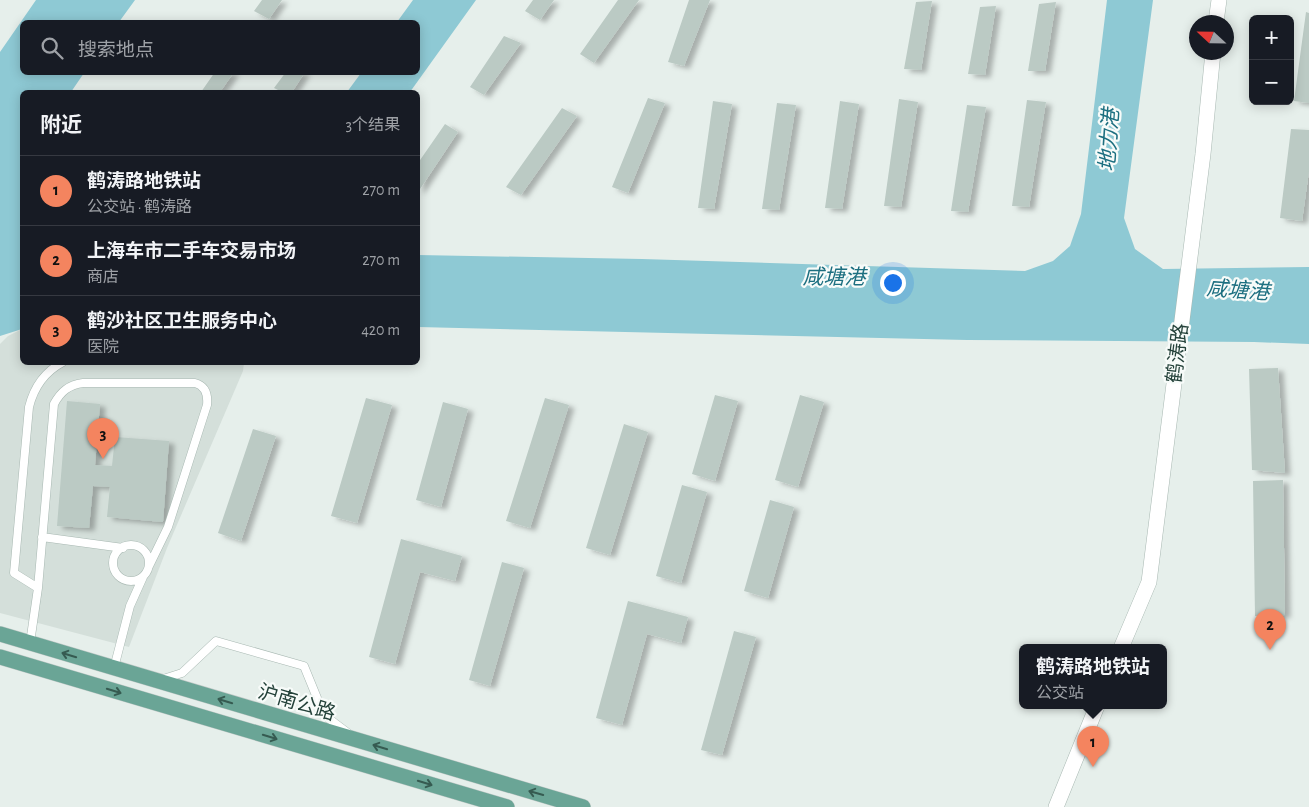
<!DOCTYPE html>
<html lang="zh">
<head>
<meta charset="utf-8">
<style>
  body { margin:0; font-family:"Alegreya Sans","Noto Sans SC",sans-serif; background:#242831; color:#f1f3f6 }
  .controls { position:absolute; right:15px; top:15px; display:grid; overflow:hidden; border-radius:8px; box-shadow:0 2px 12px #0003 }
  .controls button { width:45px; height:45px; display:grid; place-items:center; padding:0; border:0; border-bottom:1px solid #363941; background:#171b24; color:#f1f3f6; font:25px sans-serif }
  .compass { position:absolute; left:1189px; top:15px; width:45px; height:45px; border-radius:50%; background:#171b24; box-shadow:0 2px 12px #0003; rotate:292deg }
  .you { position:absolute; left:892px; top:282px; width:18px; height:18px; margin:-12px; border:4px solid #fff; border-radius:50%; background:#1a73e8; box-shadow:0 0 0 8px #1a73e833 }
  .badge { display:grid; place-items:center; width:32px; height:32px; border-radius:50%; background:#f4845f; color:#111; font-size:16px; font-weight:700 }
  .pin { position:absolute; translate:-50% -41px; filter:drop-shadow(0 1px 2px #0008) }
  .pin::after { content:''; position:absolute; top:26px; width:18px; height:15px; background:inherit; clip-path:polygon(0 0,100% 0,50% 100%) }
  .popup { position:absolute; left:1019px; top:644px; width:148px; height:65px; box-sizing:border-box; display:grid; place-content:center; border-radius:8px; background:#171b24; filter:drop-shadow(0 1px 4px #0005); font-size:16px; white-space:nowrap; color:#9ea1a6 }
  .popup b { font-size:19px; color:#f1f3f6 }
  .popup::after { content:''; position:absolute; left:50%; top:100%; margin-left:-10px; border:10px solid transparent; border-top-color:#171b24 }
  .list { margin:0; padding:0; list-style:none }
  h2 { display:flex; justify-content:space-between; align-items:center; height:65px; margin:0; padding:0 20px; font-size:21px }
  h2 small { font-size:16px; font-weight:400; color:#9ea1a6 }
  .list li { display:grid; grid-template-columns:32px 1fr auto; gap:15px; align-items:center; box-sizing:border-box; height:70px; padding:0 20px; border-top:1px solid #363941 }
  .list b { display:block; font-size:19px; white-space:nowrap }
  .list p { margin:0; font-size:16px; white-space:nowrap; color:#9ea1a6 }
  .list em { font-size:16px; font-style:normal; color:#9ea1a6 }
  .icon { flex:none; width:28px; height:28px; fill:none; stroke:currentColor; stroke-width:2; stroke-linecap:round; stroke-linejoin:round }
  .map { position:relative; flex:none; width:1309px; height:807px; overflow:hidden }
  .search { position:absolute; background:#171b24; box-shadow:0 2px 12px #0003; left:20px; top:20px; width:400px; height:55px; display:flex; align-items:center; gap:12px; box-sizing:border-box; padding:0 18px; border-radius:8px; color:#9ea1a6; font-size:19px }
  .panel { position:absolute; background:#171b24; box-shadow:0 2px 12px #0003; left:20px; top:90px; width:400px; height:275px; border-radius:8px }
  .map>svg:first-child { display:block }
</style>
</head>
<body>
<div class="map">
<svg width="1309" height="807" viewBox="0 0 1309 807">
  <defs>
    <filter id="shadow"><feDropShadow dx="5.5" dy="3" stdDeviation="2.5" flood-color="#0004"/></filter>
  </defs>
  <rect width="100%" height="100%" fill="#e6efeb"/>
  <path fill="#d4dfda" d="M 22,329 L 22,362 L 244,363 L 243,371 L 167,548 L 129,647 L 0,613 L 0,344 L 8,336 Z"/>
  <path fill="#8ec9d4" d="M 36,0 L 135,0 L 119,22 L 22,22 L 22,72 L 84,73 L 71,92 L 22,92 L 22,329 L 0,336 L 0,52 Z
    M 413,0 L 476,0 L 410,92 L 347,92 L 361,73 L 418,72 L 418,22 L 397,22 Z
    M 1107,0 L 1153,0 L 1124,218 L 1135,249 L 1163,269 L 1309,267 L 1309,344 L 1254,342 L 967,340 L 418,327 L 418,255 L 642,259 L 1025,271 L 1053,261 L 1070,246 L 1081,214 Z"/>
  <path fill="#bbcac4" filter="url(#shadow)" d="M 262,0 L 282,0 L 269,19 L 254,11 Z
    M 533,0 L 554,0 L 540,20 L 525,11 Z
    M 618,0 L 639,0 L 594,63 L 580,54 Z
    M 689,0 L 710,0 L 684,66 L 668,62 Z
    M 932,1 L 921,70 L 904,69 L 916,2 Z
    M 1056,2 L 1045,71 L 1028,71 L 1039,4 Z
    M 996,6 L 985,75 L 968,74 L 980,7 Z
    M 1306,12 L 1309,13 L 1309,103 L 1294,101 Z
    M 504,36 L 521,43 L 484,95 L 470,87 Z
    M 215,72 L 234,72 L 220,92 L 201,92 Z
    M 286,72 L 305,72 L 292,92 L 282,92 L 274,88 Z
    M 648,98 L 665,103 L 628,193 L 612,187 Z
    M 899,99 L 918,102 L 901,207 L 884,206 Z
    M 1027,100 L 1046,102 L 1029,207 L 1012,206 Z
    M 713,101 L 732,104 L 714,209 L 698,208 Z
    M 840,101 L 859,104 L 842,209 L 825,208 Z
    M 777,103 L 796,105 L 779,210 L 762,209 Z
    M 967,105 L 986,107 L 968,212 L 951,211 Z
    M 562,108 L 577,116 L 521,195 L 506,187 Z
    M 445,124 L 458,132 L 418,192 L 418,163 Z
    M 1291,129 L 1309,130 L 1309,171 L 1302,221 L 1280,218 Z
    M 1278,368 L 1285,473 L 1252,470 L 1249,369 Z
    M 715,395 L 738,401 L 715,481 L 692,474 Z
    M 800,395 L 824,402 L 798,487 L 775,480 Z
    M 366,398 L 392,405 L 357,523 L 331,516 Z
    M 545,398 L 569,405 L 530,528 L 506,521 Z
    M 67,401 L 100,404 L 95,465 L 112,466 L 115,437 L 169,441 L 163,522 L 107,517 L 110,487 L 93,486 L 89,528 L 57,526 Z
    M 443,402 L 468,409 L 441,507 L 416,500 Z
    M 624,424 L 648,432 L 610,555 L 586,548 Z
    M 253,429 L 276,436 L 241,541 L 218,533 Z
    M 1283,480 L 1285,615 L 1255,616 L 1253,481 Z
    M 682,485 L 707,492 L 681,583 L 656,576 Z
    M 770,500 L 794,507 L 768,598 L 744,591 Z
    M 401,539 L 462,556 L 455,581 L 420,572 L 395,664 L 369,657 Z
    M 502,562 L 524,568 L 490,686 L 469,680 Z
    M 628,601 L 688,617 L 681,643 L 647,634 L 622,725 L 596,718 Z
    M 734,631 L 756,637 L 722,755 L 701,750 Z"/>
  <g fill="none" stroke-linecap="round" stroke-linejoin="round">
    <defs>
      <path id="service" d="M 42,537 L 123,548
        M113 563a18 18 0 1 1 36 0a18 18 0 1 1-36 0Z
        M 38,588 L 54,404 C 61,391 69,385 83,383 L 195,383 C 206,386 208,395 207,405 L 168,527 L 149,566
        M 30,643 L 38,588 L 14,573 L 29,407 C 34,387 44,372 63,362
        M 114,668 L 130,606 L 143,577
        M 160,680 L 182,673 L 216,641 L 304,666 L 324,715 L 348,733"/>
      <path id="tertiary" d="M 1216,22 L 1219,0
        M 1121,648 L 1149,582 L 1203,154 L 1213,52
        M 1056,807 L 1097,706"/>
      <path id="primary" d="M 0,634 L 583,807
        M 0,657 L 507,807"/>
    </defs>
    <use href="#service" stroke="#a8b8b2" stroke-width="9"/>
    <use href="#tertiary" stroke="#a8b8b2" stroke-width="16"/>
    <use href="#primary" stroke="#c2cac8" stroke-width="16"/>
    <use href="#service" stroke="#fff" stroke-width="8"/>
    <use href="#tertiary" stroke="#fff" stroke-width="15"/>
    <use href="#primary" stroke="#6aa596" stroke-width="15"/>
  </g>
  <defs><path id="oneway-shaft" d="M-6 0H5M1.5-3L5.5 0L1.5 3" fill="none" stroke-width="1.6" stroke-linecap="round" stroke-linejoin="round" transform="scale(1.25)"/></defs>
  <g stroke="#365b51">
    <use href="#oneway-shaft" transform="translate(69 655) rotate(-163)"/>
    <use href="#oneway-shaft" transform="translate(114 691) rotate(17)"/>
    <use href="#oneway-shaft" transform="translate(225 701) rotate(-163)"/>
    <use href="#oneway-shaft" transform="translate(270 737) rotate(17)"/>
    <use href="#oneway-shaft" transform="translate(380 747) rotate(-163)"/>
    <use href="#oneway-shaft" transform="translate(425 783) rotate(17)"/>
    <use href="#oneway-shaft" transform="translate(536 793) rotate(-164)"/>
  </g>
  <g text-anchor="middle" stroke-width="4.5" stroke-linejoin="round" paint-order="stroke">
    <g font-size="20" fill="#24423a" stroke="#f7fbf9">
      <text transform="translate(1177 353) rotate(-83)" y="7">鹤涛路</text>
      <text transform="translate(297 702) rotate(17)" y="7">沪南公路</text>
    </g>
    <g font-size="21" font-style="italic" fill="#1c6f80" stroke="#f7fbf9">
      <text transform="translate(1109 140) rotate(-86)" y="7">地力港</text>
      <text x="834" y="284">咸塘港</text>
      <text transform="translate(1238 290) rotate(4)" y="7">咸塘港</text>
    </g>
  </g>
</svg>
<div class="controls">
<button>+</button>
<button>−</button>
</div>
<svg class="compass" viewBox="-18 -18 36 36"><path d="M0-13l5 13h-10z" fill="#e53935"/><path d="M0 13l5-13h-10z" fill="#9ea1a6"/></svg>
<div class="you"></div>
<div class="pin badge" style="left:1093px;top:767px">1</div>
<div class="popup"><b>鹤涛路地铁站</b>公交站</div>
<div class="pin badge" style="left:1270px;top:650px">2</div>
<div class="pin badge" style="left:103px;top:459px">3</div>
<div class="search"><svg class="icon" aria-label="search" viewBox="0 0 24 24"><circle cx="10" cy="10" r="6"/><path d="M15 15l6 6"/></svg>搜索地点</div>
<section class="panel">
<h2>附近<small>3个结果</small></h2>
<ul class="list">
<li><span class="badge">1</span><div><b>鹤涛路地铁站</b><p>公交站 · 鹤涛路</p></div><em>270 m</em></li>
<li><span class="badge">2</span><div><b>上海车市二手车交易市场</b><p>商店</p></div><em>270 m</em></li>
<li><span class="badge">3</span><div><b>鹤沙社区卫生服务中心</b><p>医院</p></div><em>420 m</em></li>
</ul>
</section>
</div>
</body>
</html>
